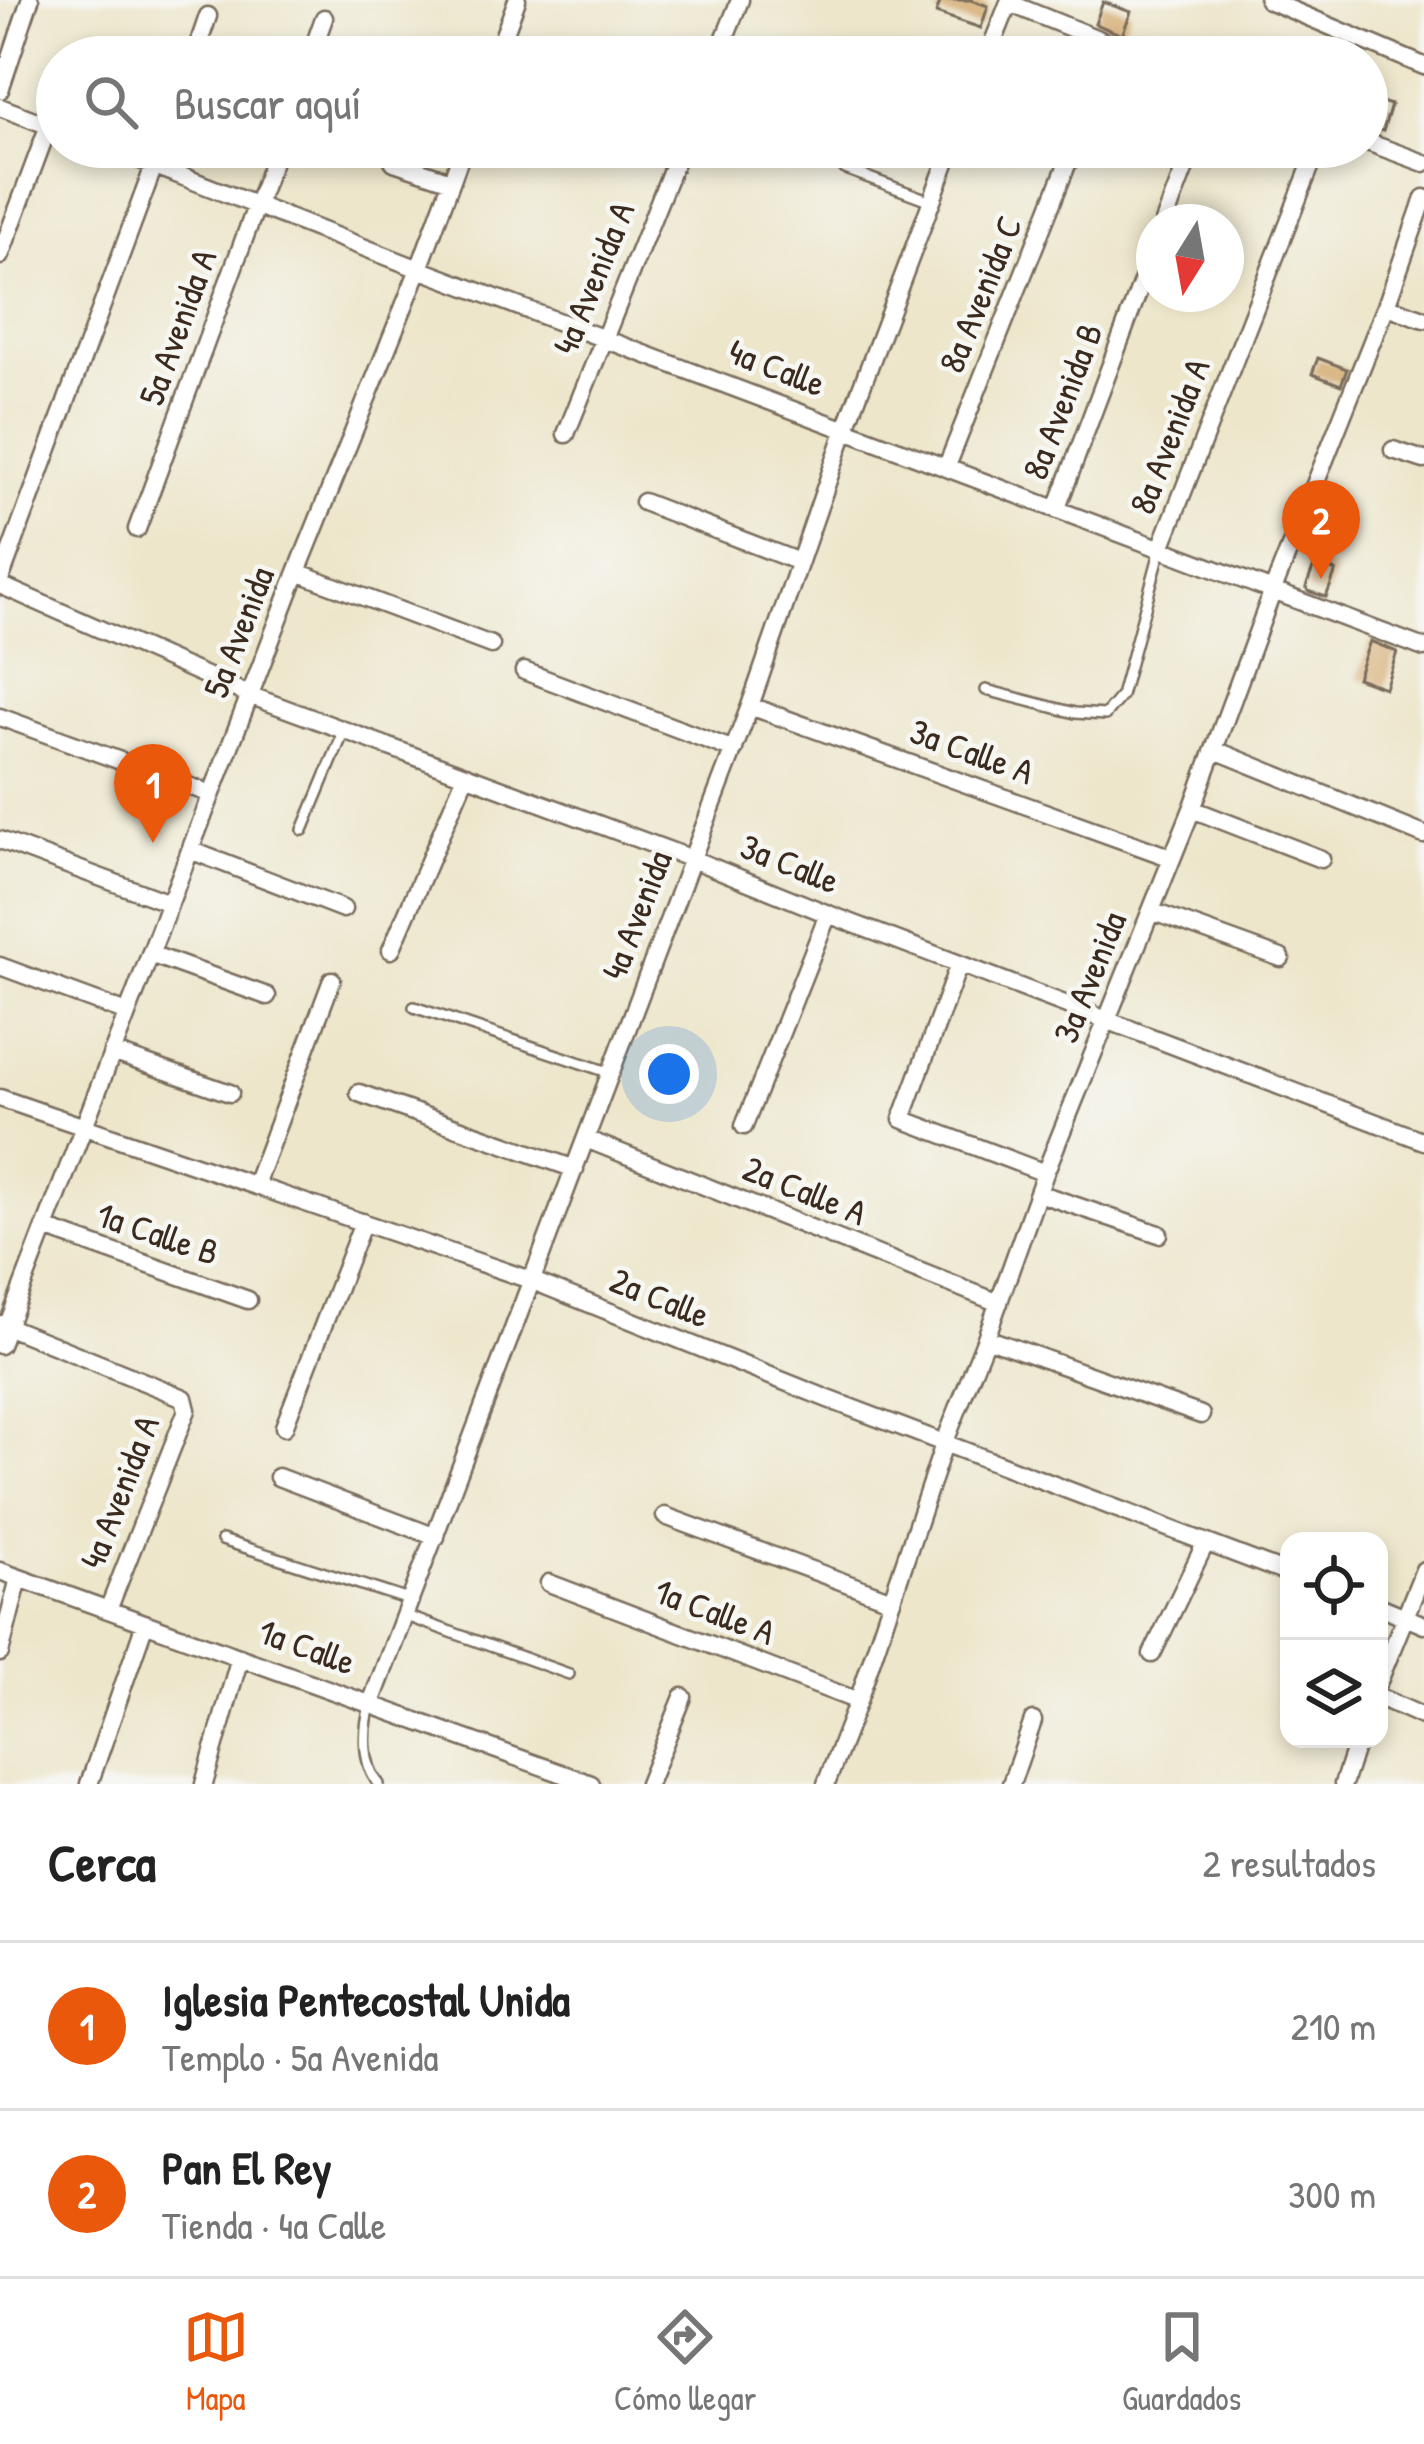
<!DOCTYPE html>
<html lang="es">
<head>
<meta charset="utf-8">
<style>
  body { margin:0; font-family:"Patrick Hand",sans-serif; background:#f6f6f6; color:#222 }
  .controls { position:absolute; right:36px; bottom:36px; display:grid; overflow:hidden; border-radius:24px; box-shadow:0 6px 18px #0003 }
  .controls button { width:108px; height:108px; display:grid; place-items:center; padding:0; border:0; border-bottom:3px solid #e0e0e0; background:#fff; color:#222; font:60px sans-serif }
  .compass { position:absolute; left:1136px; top:204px; width:108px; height:108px; border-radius:50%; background:#fff; box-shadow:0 6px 18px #0003; rotate:191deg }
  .you { position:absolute; left:669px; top:1074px; width:42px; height:42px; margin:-30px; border:9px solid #fff; border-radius:50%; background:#1a73e8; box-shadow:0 0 0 18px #1a73e833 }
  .badge { display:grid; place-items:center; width:78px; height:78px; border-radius:50%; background:#ea580c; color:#fff; font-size:39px; font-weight:700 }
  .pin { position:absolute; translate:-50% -99px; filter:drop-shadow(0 3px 6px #0008) }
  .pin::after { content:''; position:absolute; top:63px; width:42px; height:36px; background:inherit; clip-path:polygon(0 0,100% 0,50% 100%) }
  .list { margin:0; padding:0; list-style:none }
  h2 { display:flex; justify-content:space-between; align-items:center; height:156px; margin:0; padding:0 48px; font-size:51px }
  h2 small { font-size:39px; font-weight:400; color:#767676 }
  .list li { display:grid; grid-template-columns:78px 1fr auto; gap:36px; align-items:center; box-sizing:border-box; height:168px; padding:0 48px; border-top:3px solid #e0e0e0 }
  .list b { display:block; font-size:45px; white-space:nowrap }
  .list p { margin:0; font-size:39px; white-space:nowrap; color:#767676 }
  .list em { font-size:39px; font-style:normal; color:#767676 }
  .icon { flex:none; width:66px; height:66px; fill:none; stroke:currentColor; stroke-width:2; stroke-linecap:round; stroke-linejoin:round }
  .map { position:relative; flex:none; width:1424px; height:1784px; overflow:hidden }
  .search { position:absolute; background:#fff; box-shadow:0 6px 18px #0003; left:36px; right:36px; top:36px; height:132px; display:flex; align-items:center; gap:30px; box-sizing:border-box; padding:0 42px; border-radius:66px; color:#767676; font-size:45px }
  .sheet { height:492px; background:#fff }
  nav { display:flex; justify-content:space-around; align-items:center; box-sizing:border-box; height:168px; border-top:3px solid #e0e0e0; background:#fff; font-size:33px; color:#767676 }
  nav a { display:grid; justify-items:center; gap:6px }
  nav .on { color:#ea580c }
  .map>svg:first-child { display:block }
</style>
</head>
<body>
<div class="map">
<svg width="1424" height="1784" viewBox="0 0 1424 1784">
  <rect width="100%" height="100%" fill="#f6f6f2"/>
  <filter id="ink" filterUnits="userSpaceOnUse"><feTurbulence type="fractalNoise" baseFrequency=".00833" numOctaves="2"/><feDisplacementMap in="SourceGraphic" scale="24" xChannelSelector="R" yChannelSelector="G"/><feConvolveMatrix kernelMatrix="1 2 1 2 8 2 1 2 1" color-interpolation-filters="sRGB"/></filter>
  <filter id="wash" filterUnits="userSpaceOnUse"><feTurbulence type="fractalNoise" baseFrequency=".004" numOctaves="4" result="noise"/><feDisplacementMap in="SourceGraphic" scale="48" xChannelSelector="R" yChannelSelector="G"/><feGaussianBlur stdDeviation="2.7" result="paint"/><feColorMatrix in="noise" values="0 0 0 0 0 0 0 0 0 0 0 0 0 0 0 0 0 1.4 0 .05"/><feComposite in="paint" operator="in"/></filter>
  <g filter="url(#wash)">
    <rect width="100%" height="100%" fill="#ede6cb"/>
    <g id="blocks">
      <path fill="#d6ae76" d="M 941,0 L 971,0 L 988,6 L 981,28 L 936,13 Z
        M 1103,2 L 1131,12 L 1122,35 L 1095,24 Z
        M 1372,99 L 1391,105 L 1383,131 L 1367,126 L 1367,114 Z
        M 1318,358 L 1347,369 L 1341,385 L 1312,374 Z
        M 1315,563 L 1336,571 L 1326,597 L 1308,591 L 1306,587 Z
        M 1370,641 L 1397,652 L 1385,688 L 1357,678 Z"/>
    </g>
  </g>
  <g filter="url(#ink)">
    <use href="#blocks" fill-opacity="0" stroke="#796c5b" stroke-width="3"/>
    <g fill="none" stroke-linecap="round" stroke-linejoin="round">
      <defs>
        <path id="lane" d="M 842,147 L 839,160 L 845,169 L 931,201
          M 986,690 L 1075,713 L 1105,715 L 1121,696 L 1161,548
          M 303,830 L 340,741 L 342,728
          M 414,1007 L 611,1073
          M 222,1540 L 412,1601
          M 406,1616 L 569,1674
          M 371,1703 C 363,1728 362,1765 379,1784"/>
        <path id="street" d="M 1268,0 L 1424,66
          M 1009,3 L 1142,57
          M 194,57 L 208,16
          M 310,57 L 324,18
          M 496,57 L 517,0
          M 717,57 L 740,0
          M 987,57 L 1010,0
          M 0,90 L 30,0
          M 0,107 L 55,128
          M 1367,142 L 1424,163
          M 107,147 L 419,269 L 1424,648
          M 394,147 L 391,157 L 394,162 L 451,181
          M 1164,222 L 1193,147
          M 0,256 L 49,125
          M 1386,306 L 1424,319
          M 566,434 L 681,147
          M 1393,450 L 1424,460
          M 947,466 L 1074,147
          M 643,502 L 799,562
          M 1057,508 L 1154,250
          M 137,529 L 278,147
          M 1161,548 L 1318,147
          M 297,572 L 491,645
          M 0,580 L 161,147
          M 0,585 L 249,695 L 692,859 L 828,914 L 1424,1141
          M 524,671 L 734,750
          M 750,706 L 1172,858
          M 0,717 L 211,794
          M 1215,750 L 1424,835
          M 1192,809 L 1321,859
          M 0,840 L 169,903
          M 190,850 L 343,909
          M 1151,911 L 1281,958
          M 391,950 L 466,775
          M 150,954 L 267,996
          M 959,964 L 902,1119 L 1045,1173
          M 0,966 L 127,1013
          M 112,1052 L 230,1093
          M 359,1093 L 575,1169
          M 0,1098 L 533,1281 L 828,1399 L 1289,1574
          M 744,1126 L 828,914
          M 586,1139 L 999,1303
          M 255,1185 L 332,980
          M 1038,1193 L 1159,1234
          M 45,1228 L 248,1300
          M 1,1324 L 184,1398 L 187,1410 L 108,1610
          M 986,1338 L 1201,1415
          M 0,1345 L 297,572 L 419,269 L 464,147
          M 284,1427 L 363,1222
          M 278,1477 L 436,1537
          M 665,1516 L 892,1600
          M 0,1571 L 591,1784
          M 549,1583 L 858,1701
          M 1379,1606 L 1424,1625
          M 0,1653 L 19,1578
          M 1152,1654 L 1205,1544
          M 1379,1681 L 1424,1570
          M 1379,1697 L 1424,1717
          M 371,1703 L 750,706 L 846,428 L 952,147
          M 89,1784 L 145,1623
          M 204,1784 L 240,1657
          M 648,1784 L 683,1697
          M 826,1784 L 858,1701 L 944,1444 L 986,1338 L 1045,1173 L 1192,809 L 1273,590 L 1386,306 L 1424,198
          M 1011,1784 L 1033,1721
          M 1343,1784 L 1358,1739"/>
      </defs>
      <use href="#lane" stroke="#796c5b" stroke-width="14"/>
      <use href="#street" stroke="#796c5b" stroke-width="21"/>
      <use href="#lane" stroke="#fff" stroke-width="9"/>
      <use href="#street" stroke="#fff" stroke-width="16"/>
    </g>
  </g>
  <g text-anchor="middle" stroke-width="9" stroke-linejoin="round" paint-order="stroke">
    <g font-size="36" fill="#3b2a1e" stroke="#f6f6f2">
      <text transform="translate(593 278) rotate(-68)" y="13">4a Avenida A</text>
      <text transform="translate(980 294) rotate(-68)" y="13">8a Avenida C</text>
      <text transform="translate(177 327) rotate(-70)" y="13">5a Avenida A</text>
      <text transform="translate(777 367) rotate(21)" y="13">4a Calle</text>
      <text transform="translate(1062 401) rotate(-69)" y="13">8a Avenida B</text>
      <text transform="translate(1169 436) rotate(-69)" y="13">8a Avenida A</text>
      <text transform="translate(238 632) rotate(-69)" y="13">5a Avenida</text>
      <text transform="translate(972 751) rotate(20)" y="13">3a Calle A</text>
      <text transform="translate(790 863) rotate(22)" y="13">3a Calle</text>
      <text transform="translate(636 915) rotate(-69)" y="13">4a Avenida</text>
      <text transform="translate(1089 977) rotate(-68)" y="13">3a Avenida</text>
      <text transform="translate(805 1190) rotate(22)" y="13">2a Calle A</text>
      <text transform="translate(158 1233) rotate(19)" y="13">1a Calle B</text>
      <text transform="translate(660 1297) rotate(22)" y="13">2a Calle</text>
      <text transform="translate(119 1492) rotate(-69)" y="13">4a Avenida A</text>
      <text transform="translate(715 1611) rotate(21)" y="13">1a Calle A</text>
      <text transform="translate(307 1646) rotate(20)" y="13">1a Calle</text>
    </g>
  </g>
</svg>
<div class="controls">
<button><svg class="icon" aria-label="locate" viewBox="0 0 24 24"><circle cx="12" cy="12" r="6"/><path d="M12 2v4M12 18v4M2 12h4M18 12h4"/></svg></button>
<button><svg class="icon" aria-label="layers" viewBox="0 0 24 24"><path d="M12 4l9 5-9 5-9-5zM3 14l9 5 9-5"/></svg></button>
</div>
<svg class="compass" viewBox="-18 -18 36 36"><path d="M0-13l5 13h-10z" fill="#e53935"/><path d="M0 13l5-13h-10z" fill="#767676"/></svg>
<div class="you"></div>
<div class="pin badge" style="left:153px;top:843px">1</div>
<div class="pin badge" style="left:1321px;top:579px">2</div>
<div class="search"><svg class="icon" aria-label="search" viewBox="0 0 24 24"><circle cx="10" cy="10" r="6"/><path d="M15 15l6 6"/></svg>Buscar aquí</div>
</div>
<section class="sheet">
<h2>Cerca<small>2 resultados</small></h2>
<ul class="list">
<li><span class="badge">1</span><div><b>Iglesia Pentecostal Unida</b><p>Templo · 5a Avenida</p></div><em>210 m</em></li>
<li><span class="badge">2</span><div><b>Pan El Rey</b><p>Tienda · 4a Calle</p></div><em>300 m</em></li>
</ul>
</section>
<nav>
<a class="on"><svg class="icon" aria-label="map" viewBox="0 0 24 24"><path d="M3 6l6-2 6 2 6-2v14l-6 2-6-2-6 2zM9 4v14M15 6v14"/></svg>Mapa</a>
<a><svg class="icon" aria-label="directions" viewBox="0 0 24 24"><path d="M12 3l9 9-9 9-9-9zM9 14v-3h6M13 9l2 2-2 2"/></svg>Cómo llegar</a>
<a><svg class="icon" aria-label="saved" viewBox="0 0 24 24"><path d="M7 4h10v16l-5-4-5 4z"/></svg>Guardados</a>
</nav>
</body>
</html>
